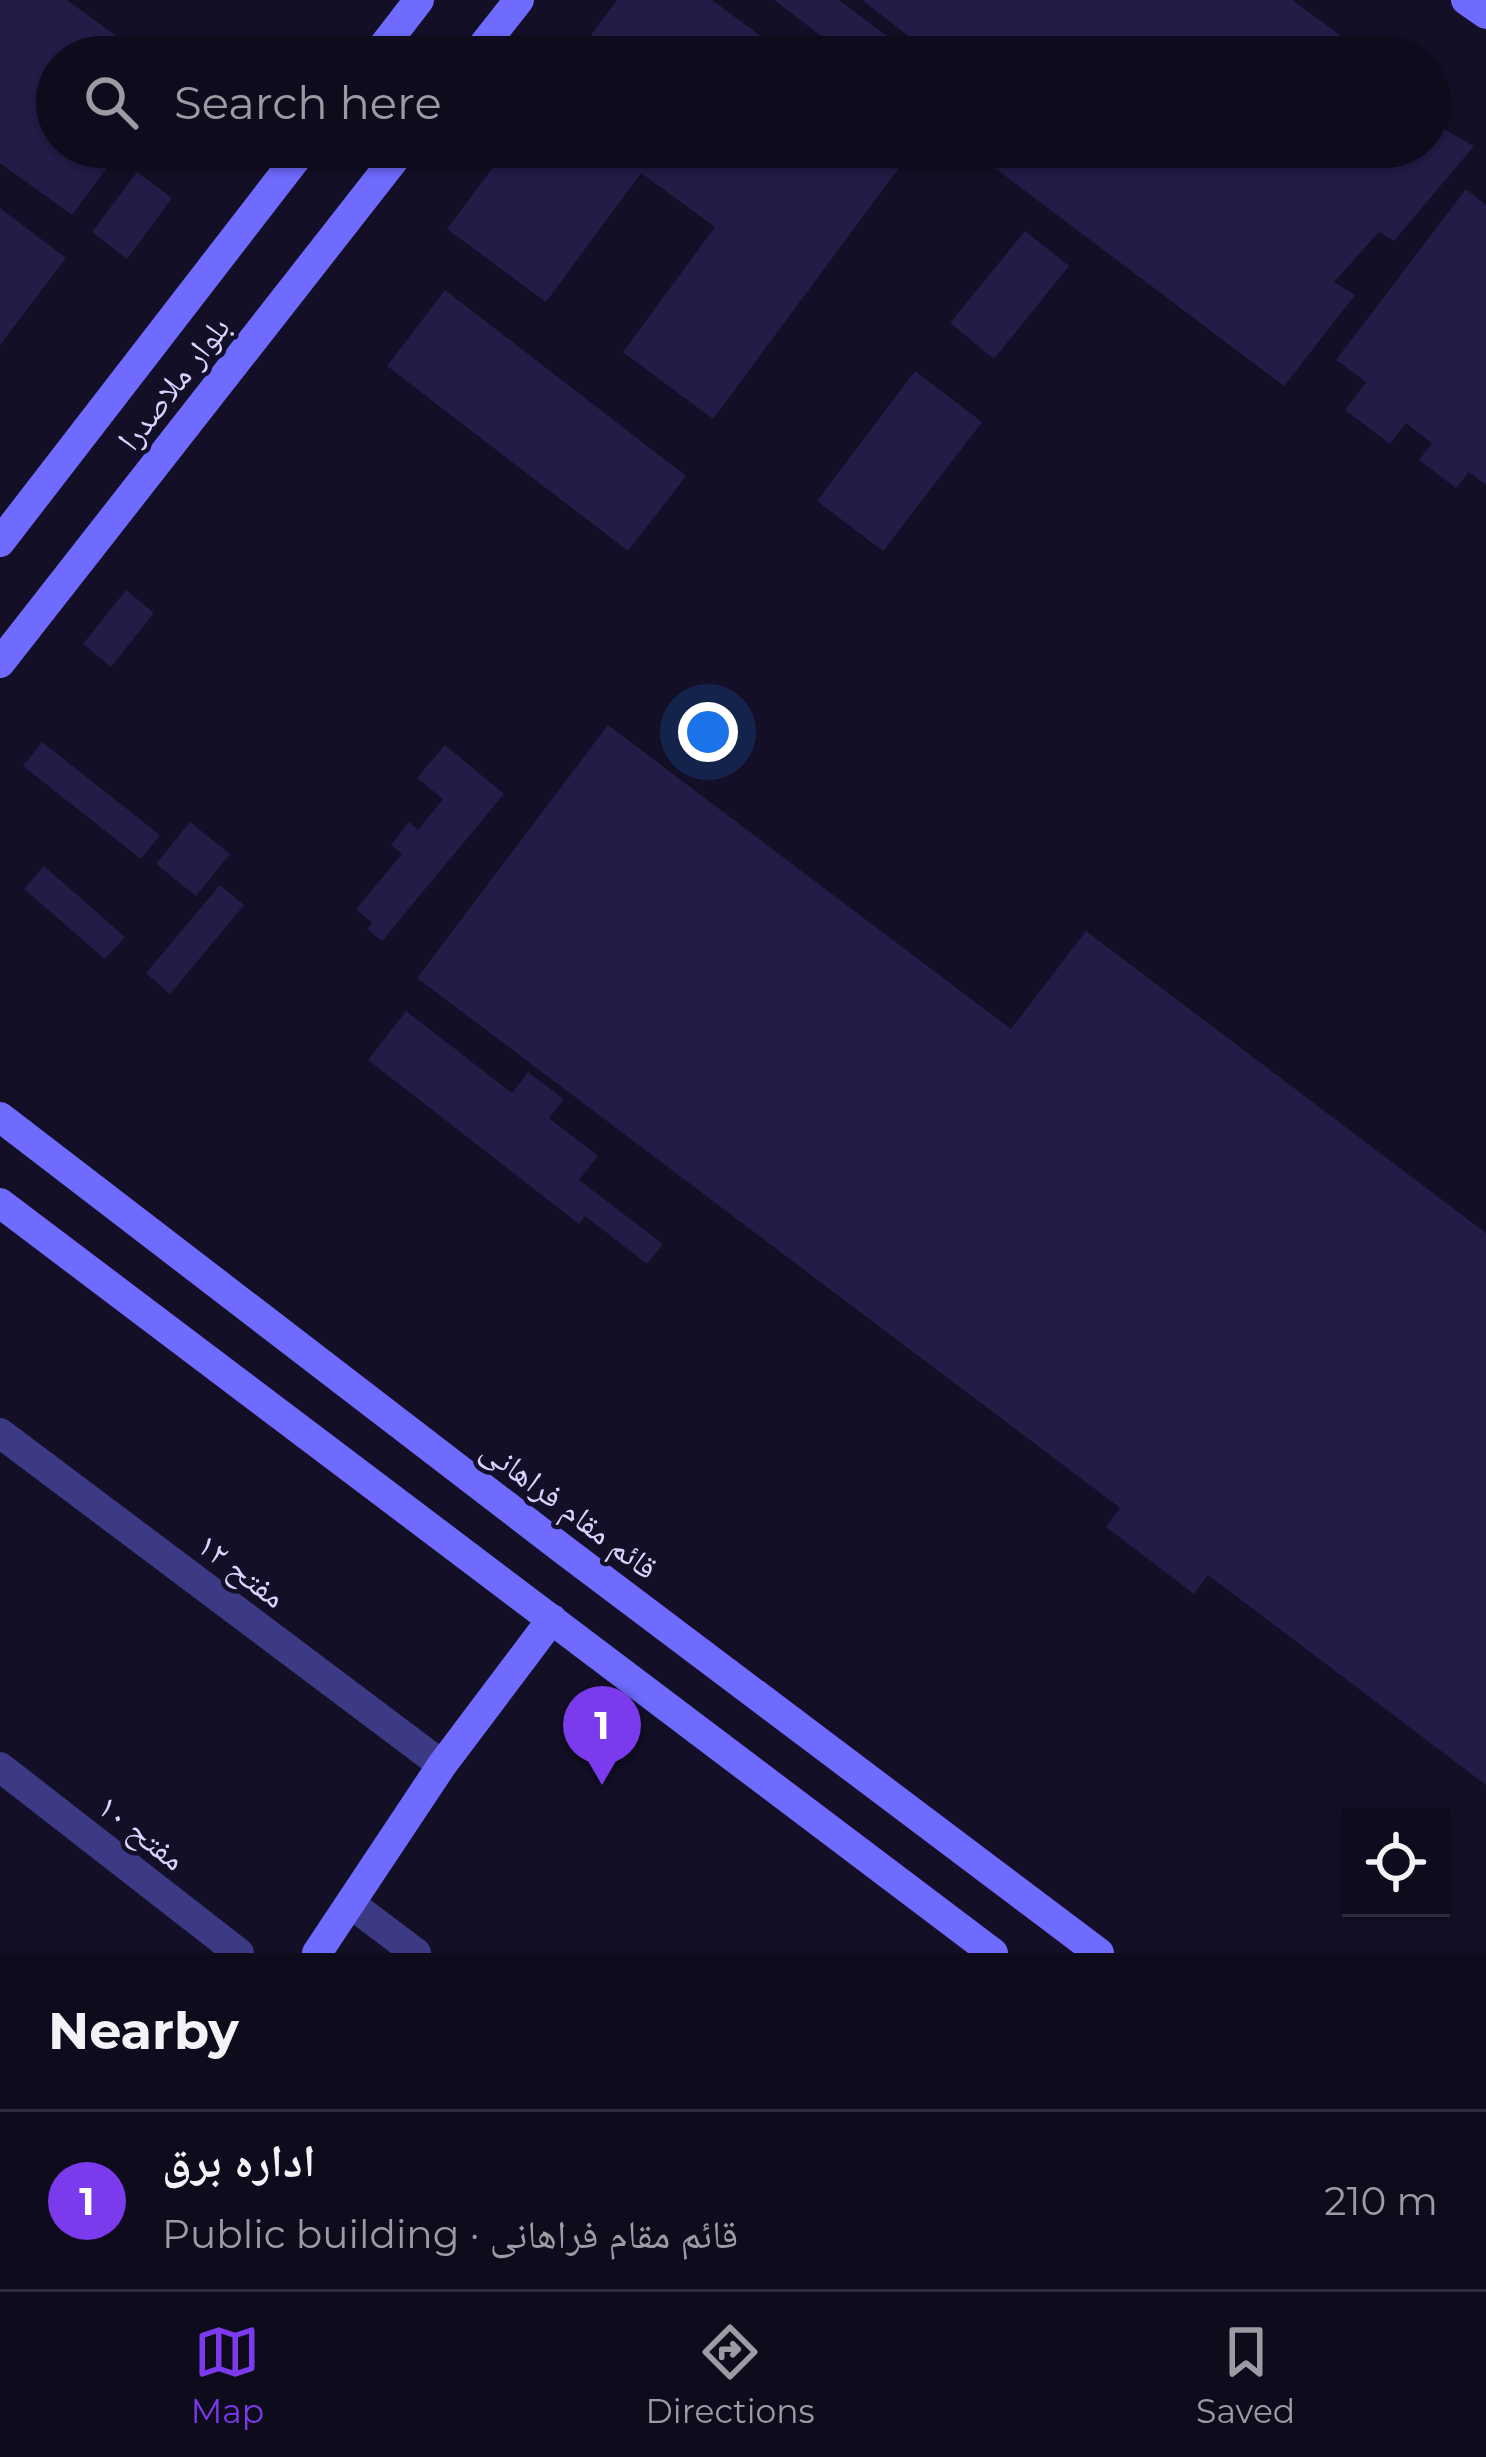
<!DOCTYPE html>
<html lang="en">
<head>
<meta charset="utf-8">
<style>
  body { margin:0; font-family:Montserrat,"Noto Naskh Arabic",sans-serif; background:#1c1929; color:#f1f3f6 }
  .controls { position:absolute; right:36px; bottom:36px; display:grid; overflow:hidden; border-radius:0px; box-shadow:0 3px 9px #0004 }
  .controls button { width:108px; height:108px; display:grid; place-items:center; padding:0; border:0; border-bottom:3px solid #2e2b3b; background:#0e0b1c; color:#f1f3f6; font:60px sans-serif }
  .you { position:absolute; left:708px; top:732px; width:42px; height:42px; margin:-30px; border:9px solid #fff; border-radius:50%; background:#1a73e8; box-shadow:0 0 0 18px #1a73e833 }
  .badge { display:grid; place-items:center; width:78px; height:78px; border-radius:50%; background:#7c3aed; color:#fff; font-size:39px; font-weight:700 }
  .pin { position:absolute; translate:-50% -99px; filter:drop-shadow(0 3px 6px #0008) }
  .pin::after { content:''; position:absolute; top:63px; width:42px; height:36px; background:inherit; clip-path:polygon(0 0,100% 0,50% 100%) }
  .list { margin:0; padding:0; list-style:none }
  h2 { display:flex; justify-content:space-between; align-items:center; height:156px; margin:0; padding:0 48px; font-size:51px }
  h2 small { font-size:39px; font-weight:400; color:#9b9ba3 }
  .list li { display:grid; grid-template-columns:78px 1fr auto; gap:36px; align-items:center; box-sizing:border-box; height:180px; padding:0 48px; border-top:3px solid #2e2b3b }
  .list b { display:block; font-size:45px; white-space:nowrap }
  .list p { margin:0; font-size:39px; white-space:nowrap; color:#9b9ba3 }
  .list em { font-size:39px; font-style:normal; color:#9b9ba3 }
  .icon { flex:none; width:66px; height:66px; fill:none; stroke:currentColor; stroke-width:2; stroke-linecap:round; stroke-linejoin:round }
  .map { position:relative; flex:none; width:1486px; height:1953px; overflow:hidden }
  .search { position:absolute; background:#0e0b1c; box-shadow:0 3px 9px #0004; left:36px; right:36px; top:36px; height:132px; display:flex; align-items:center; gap:30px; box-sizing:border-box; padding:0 42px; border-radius:66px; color:#9b9ba3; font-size:45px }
  .sheet { height:336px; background:#0e0b1c }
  nav { display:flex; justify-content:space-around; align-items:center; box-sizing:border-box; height:168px; border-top:3px solid #2e2b3b; background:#0e0b1c; font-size:33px; color:#9b9ba3 }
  nav a { display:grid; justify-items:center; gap:6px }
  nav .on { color:#7c3aed }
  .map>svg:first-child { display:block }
</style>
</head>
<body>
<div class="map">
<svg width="1486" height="1953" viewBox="0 0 1486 1953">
  <rect width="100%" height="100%" fill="#130f26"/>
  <path fill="#241b47" d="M 0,0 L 67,0 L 145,57 L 57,57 L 57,147 L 122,147 L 72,215 L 0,163 Z
    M 617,0 L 712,0 L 789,57 L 575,57 Z
    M 774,0 L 839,0 L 903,48 L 911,38 L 862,0 L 1292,0 L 1370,57 L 849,57 Z
    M 1429,121 L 1474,146 L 1394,241 L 1379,232 L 1334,282 L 1355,295 L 1284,386 L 967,147 L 1429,147 Z
    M 162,147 L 202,147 L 188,166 Z
    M 508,147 L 911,147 L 913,149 L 713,419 L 623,352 L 715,227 L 641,173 L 546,302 L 447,229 Z
    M 137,172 L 172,198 L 127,259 L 92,232 Z
    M 1466,189 L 1486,205 L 1486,485 L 1469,472 L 1456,488 L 1419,460 L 1432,443 L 1406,423 L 1390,444 L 1345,410 L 1366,382 L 1336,360 Z
    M 0,208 L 66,258 L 0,345 Z
    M 1025,231 L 1069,266 L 994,359 L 950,323 Z
    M 445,290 L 686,476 L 628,551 L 387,366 Z
    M 915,371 L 982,422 L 883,551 L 817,501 Z
    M 126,590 L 154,613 L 111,667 L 83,644 Z
    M 608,725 L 1011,1029 L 1086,931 L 1486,1233 L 1486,1785 L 1208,1575 L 1194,1594 L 1106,1527 L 1120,1508 L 417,978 Z
    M 42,742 L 160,835 L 141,859 L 23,766 Z
    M 445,745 L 504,794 L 382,941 L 367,929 L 372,923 L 356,909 L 402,854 L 391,845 L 409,822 L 418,830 L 443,799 L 417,778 Z
    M 190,822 L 230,854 L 196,896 L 156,864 Z
    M 44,866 L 125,937 L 105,959 L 24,889 Z
    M 220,885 L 244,905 L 170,994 L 146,973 Z
    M 406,1011 L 512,1093 L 528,1072 L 564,1099 L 549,1118 L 598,1156 L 579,1180 L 663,1244 L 647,1264 L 585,1216 L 579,1224 L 368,1060 Z"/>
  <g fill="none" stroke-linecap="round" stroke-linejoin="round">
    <path stroke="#3d3a85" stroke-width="30" d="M 0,1433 L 442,1765
      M 0,1767 L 239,1953
      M 351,1904 L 416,1953"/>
    <path stroke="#6f6bff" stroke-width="30" d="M 1466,0 L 1486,14
      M 375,57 L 419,0
      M 474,57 L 519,0
      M 0,542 L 305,147
      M 0,663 L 404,147
      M 0,1117 L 564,1550 L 1099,1953
      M 0,1203 L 993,1953
      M 317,1953 L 442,1765 L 552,1619"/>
  </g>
  <g text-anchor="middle" stroke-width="9" stroke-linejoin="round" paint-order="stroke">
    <g font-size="33" fill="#d9d4ff" stroke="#130f26">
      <text transform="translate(173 383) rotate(-52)" y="12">بلوار ملاصدرا</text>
      <text transform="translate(570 1508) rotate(37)" y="12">قائم مقام فراهانی</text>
      <text transform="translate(242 1570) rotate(37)" y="12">مفتح ۱۲</text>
      <text transform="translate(142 1832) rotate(38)" y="12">مفتح ۱۰</text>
    </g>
  </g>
</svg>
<div class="controls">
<button><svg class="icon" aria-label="locate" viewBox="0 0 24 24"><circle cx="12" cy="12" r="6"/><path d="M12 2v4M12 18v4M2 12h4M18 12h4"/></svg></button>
</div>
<div class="you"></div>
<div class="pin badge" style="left:602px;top:1785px">1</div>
<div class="search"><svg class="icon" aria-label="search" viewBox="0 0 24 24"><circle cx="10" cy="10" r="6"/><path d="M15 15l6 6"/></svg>Search here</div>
</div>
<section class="sheet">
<h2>Nearby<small></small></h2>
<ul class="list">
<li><span class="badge">1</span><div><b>اداره برق</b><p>Public building · قائم مقام فراهانی</p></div><em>210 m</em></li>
</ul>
</section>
<nav>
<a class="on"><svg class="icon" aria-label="map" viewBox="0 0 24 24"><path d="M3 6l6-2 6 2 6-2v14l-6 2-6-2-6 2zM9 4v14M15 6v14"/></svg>Map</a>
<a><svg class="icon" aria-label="directions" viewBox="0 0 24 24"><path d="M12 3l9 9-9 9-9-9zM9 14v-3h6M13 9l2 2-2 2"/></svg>Directions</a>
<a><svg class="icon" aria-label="saved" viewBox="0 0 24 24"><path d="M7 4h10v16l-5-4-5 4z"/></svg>Saved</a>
</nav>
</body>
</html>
